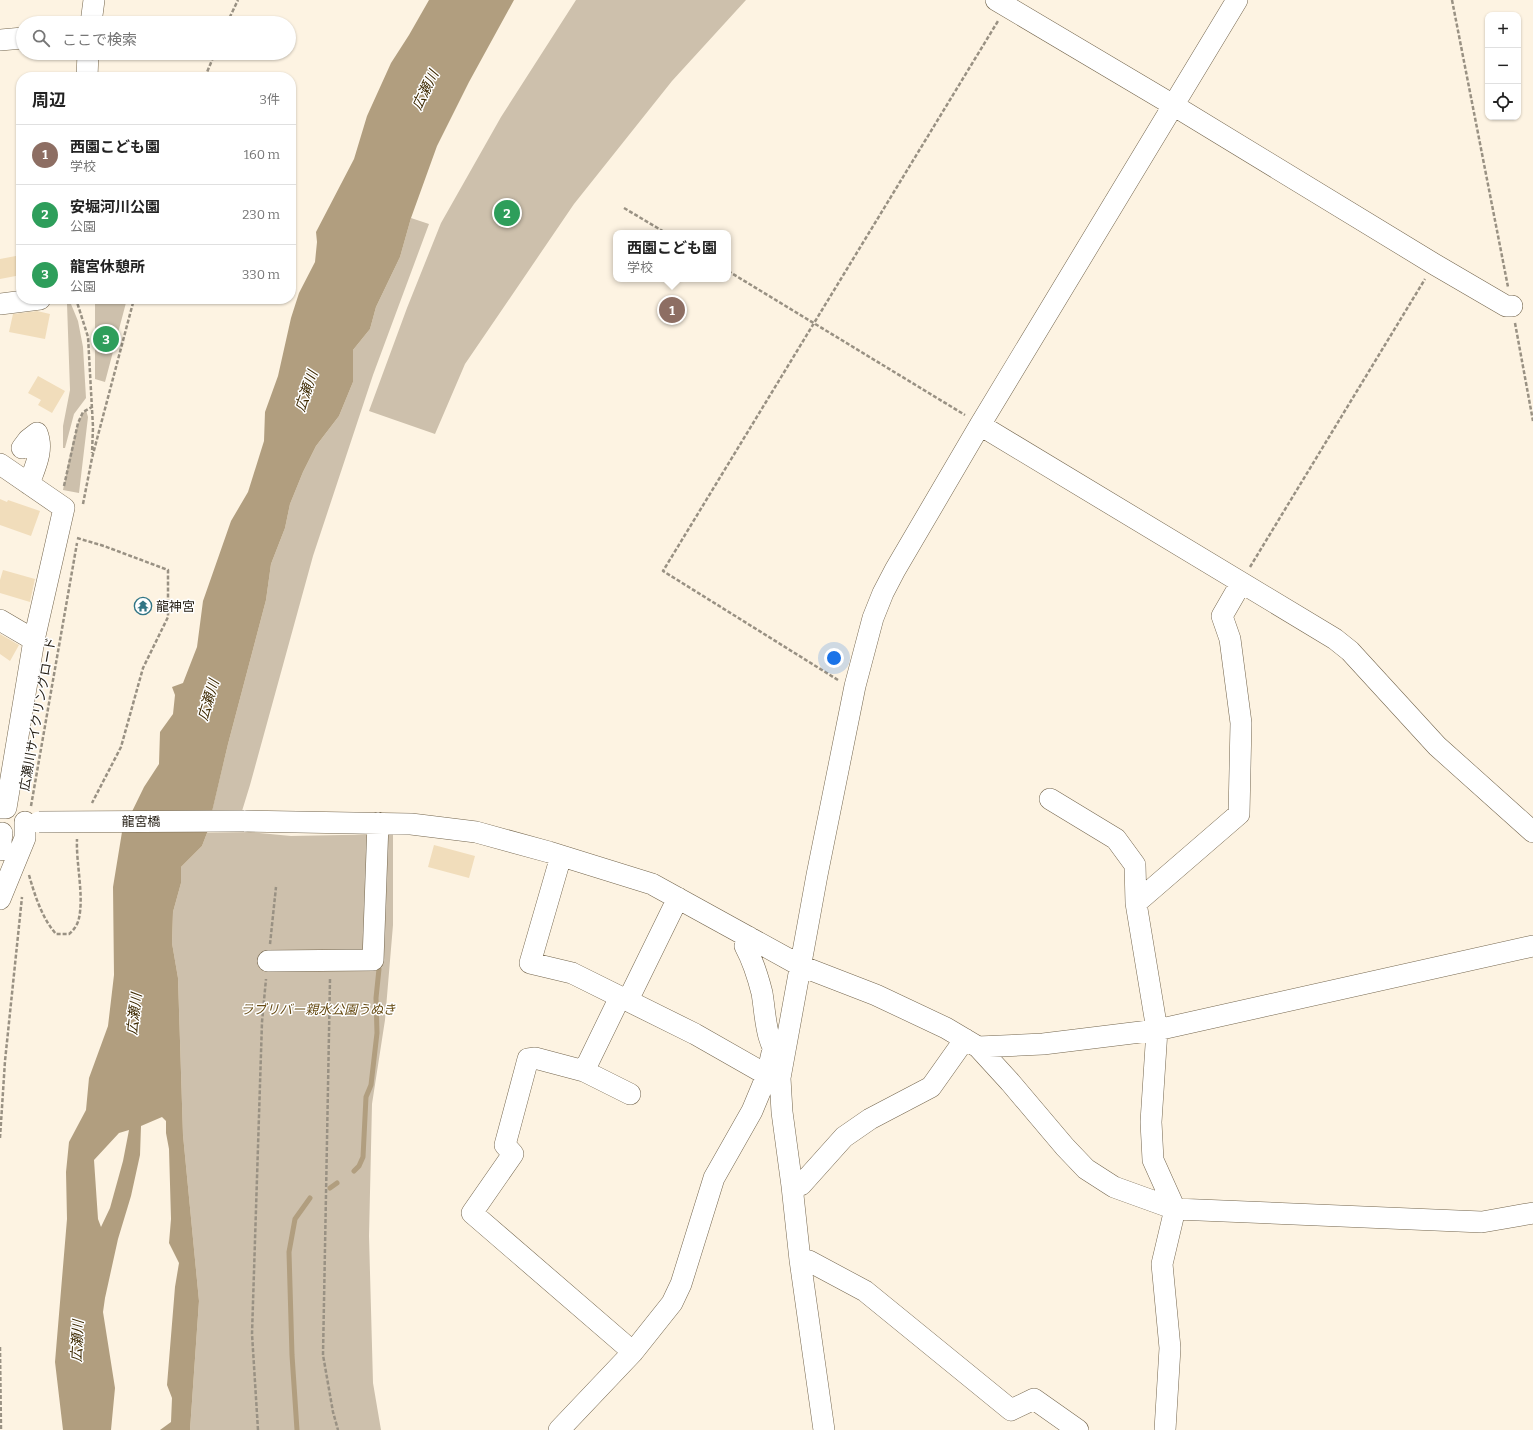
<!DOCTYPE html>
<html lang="ja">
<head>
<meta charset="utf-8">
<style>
  body { margin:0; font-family:Bitter,"Noto Sans JP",serif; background:#f6f6f6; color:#222 }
  .controls { position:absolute; right:12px; top:12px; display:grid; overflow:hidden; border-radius:8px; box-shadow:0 1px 3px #0004 }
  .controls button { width:36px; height:36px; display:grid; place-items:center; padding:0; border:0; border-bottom:1px solid #e0e0e0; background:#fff; color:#222; font:20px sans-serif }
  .you { position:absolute; left:834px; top:658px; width:14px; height:14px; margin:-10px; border:3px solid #fff; border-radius:50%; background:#1a73e8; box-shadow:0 0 0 6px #1a73e833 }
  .badge { display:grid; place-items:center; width:26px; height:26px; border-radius:50%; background:#d93025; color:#fff; font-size:13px; font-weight:700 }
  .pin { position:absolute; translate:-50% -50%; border:2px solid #fff; box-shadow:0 1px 4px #0006 }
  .popup { position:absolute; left:613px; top:230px; width:118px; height:52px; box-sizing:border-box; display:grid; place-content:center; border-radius:8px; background:#fff; filter:drop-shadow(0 1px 3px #0005); font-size:13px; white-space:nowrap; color:#767676 }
  .popup b { font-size:15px; color:#222 }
  .popup::after { content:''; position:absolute; left:50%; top:100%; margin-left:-8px; border:8px solid transparent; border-top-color:#fff }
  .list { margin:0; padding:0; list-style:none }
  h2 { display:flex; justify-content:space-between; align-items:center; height:52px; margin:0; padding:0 16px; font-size:17px }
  h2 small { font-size:13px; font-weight:400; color:#767676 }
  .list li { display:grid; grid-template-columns:26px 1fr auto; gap:12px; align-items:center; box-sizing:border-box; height:60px; padding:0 16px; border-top:1px solid #e0e0e0 }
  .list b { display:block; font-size:15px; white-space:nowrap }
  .list p { margin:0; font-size:13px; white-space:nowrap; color:#767676 }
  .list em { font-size:13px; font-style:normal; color:#767676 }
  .icon { flex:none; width:22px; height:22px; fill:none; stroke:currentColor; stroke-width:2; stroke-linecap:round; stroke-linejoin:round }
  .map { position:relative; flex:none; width:1533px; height:1430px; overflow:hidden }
  .search { position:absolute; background:#fff; box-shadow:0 1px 3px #0004; left:16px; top:16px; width:280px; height:44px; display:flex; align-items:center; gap:10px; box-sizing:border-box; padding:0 14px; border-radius:22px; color:#767676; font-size:15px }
  .panel { position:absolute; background:#fff; box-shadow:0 1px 3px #0004; left:16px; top:72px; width:280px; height:232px; border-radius:16px }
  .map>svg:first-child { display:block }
</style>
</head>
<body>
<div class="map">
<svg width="1533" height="1430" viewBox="0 0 1533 1430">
  <rect width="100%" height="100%" fill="#fdf3e2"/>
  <path fill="#cdc0ac" d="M 576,0 L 746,0 L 672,81 L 574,204 L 465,364 L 435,434 L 369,411 L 407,308 L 441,223 L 501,117 Z
    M 411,218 L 429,224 L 373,375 L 313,556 L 250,785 L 242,811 L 212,811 L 228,744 L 266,600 L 271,564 L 285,528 L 290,504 L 303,472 L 316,446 L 339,416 L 353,382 L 353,350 L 370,329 L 376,307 L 400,257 Z
    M 95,299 L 127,299 L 105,382 L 95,379 Z
    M 67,304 L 71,304 L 78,321 L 83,347 L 86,398 L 74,414 L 65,448 L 63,448 L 63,426 L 70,390 Z
    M 86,410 L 88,417 L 79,493 L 63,490 C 67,474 75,417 86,410 Z
    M 250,832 L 291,836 L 393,834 L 393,925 L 385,1020 L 372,1104 L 369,1236 L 373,1383 L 381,1430 L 190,1430 L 199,1301 L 183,1135 L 178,978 L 172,943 L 173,912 L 181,883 L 181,867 L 202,846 L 207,833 Z"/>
  <path fill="#b19e7f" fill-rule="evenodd" d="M 429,0 L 514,0 L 469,82 L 437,146 L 411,218 L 400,257 L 376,307 L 370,329 L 353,350 L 353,382 L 339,416 L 316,446 L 303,472 L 290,504 L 285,528 L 271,564 L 266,600 L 228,744 L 207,833 L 202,846 L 181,867 L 181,883 L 173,912 L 172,943 L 178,978 L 183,1135 L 199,1301 L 190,1430 L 160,1430 L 171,1422 L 172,1398 L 167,1385 L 175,1287 L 179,1263 L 169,1243 L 171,1219 L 169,1149 L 166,1133 L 166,1121 L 162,1117 L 141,1126 L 140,1155 L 131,1196 L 118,1239 L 105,1298 L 103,1312 L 115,1388 L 111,1430 L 63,1430 L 55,1362 L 67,1219 L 66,1172 L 69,1142 L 86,1110 L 89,1078 L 108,1026 L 114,975 L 113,887 L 122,832 L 144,787 L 159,764 L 160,732 L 173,714 L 175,695 L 172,687 L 183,683 L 197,647 L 203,601 L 231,521 L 248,492 L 264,441 L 265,412 L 278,376 L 291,318 L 299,293 L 315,262 L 317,242 L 316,232 L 354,159 L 367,116 L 391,63 L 409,35 ZM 129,1130 L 123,1161 L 110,1208 L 101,1227 L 98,1219 L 94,1160 L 119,1133 Z"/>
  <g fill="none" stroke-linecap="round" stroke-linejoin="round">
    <path stroke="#b19e7f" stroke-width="5" d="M 354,1171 L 359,1166 L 363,1157 L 366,1097 L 371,1085 L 377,1033 L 376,998 L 379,969
      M 330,1188 L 337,1183
      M 297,1430 L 292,1355 L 289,1252 L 295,1219 L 310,1198"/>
  </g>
  <path fill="#f1ddbb" d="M 21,255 L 21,275 L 0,279 L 0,259 Z
    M 37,311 L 50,314 L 45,339 L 9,332 L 13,314 Z
    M 38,376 L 65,391 L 52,413 L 38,405 L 41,400 L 28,393 Z
    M 0,499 L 7,502 L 8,500 L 40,511 L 31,536 L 0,525 Z
    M 3,570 L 35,579 L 30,602 L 0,593 L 0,580 Z
    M 0,634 L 19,645 L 10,661 L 0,654 Z
    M 434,845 L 475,856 L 469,878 L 428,867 Z"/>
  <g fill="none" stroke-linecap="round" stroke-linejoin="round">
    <defs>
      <path id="minor" d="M 996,0 L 1173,105 L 1434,264 L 1506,306 L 1512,306
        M 91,23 L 94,0
        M 0,40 L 23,38
        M 87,77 L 88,53
        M 0,304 L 40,299
        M 980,425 L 1335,639 L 1350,651 L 1437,746 L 1533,832
        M 22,448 L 28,440 L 37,433 C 44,450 35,467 29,484
        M 0,464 L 64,508 L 34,640 L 6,808 L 0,808
        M 0,620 L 34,640
        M 1050,799 L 1116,839 L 1135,865 L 1136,903 L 1157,1030 L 1151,1122 L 1153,1160 L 1175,1209 L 1162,1264 L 1170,1348 L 1165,1430
        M 244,821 L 411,824 L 476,832 L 549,852 L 652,884 L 801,966 L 876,995 L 946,1028 L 978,1047 L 1010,1082 L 1065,1147 L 1086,1169 L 1114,1187 L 1175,1209 L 1482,1222 L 1533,1213
        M 0,850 L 2,833
        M 561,856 L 530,963 L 572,973 L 695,1034 L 767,1075 L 779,1078
        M 0,899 L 25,838 L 25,822
        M 1136,903 L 1239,814 L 1241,723 L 1230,639 L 1222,616 L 1241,583
        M 749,937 L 745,946 C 753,961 758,977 762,993 C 766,1017 765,1042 782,1061
        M 268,961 L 373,960 L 378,823
        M 628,1000 L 678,898
        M 978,1047 L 1043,1044 L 1157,1030 L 1533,946
        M 584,1071 L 620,997
        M 630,1094 L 584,1071 L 535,1058 L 528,1059 L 505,1145 L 513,1154 L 472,1213 L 633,1352
        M 792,1186 L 801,1185 L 844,1137 L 870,1119 L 931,1087 L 965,1039
        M 800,1260 L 809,1261 L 865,1291 L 1011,1410 L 1034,1399 L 1078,1430
        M 559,1430 L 633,1352 L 672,1303 L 681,1284 L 714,1178 L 752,1111 L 767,1075 L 772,1053
        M 824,1430 L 800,1260 L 792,1186 L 782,1112 L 780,1078 L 817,875 L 855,686 L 873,618 L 883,593 L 895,570 L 980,425 L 1237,0"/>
    </defs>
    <use href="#minor" stroke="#74664e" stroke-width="22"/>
    <path stroke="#999183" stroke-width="2.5" stroke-dasharray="4 2" stroke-linecap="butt" d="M 1452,0 L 1508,287
      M 227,23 L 238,0
      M 205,77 L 215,53
      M 624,208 L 666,233
      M 728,271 L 965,415
      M 75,299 L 76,299 L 88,337 L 93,427 L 92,453
      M 1515,323 L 1533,421
      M 64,486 L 78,423 L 83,412 L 92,407
      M 83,504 L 92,458 L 134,299
      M 77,538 L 104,546 L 168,570 L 168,617 L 143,668 L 121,747 L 92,803
      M 1250,567 L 1425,279
      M 838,680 L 663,571 L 998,21
      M 31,806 L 77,543
      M 29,875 C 35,896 42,918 56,934 L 69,934 C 74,930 78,924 79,918 C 84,895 76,864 77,839
      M 270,944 L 276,887
      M 330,979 L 323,1355 L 333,1412 L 338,1430
      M 0,1138 L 5,1061 L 22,897
      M 0,1347 L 1,1430
      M 258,1430 L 252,1334 L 262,1022 L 266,979"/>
    <use href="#minor" stroke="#fff" stroke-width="21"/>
    <defs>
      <path id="minor-bridge" d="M 39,822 L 244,821"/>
    </defs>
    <use href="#minor-bridge" stroke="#74664e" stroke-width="22" stroke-linecap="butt"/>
    <use href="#minor-bridge" stroke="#fff" stroke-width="21"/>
  </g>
  <defs>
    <symbol id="temple-ring" viewBox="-11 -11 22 22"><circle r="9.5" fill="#fff" stroke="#317585" stroke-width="1.5"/><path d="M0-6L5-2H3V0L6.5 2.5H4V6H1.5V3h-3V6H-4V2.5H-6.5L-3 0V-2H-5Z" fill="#317585"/></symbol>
  </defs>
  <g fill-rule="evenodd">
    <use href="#temple-ring" x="133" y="596" width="20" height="20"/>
  </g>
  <g text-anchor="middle" stroke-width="3" stroke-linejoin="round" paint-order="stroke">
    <g font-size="13" fill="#272117" stroke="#fff" text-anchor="start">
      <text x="156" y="611">龍神宮</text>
    </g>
    <g font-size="13" fill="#272117" stroke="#fff">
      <text transform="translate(37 714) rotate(-80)" y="5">広瀬川サイクリングロード</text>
      <text x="141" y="826">龍宮橋</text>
    </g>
    <g font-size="13" font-style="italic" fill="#664a12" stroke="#fff">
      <text x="318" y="1014">ラブリバー親水公園うぬき</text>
    </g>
    <g font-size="14" font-style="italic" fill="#3d2900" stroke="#fff">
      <text transform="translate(425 90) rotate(-64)" y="5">広瀬川</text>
      <text transform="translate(306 391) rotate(-71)" y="5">広瀬川</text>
      <text transform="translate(208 700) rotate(-73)" y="5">広瀬川</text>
      <text transform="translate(134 1014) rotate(-83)" y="5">広瀬川</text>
      <text transform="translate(77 1341) rotate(-87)" y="5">広瀬川</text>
    </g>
  </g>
</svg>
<div class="controls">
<button>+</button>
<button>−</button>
<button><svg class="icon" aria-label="locate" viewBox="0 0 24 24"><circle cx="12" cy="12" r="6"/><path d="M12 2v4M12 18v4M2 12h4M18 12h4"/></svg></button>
</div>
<div class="you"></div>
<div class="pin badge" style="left:672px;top:310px;background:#8d6e63">1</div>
<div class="popup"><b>西園こども園</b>学校</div>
<div class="pin badge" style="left:507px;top:213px;background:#2e9e5b">2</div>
<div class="pin badge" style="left:106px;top:339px;background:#2e9e5b">3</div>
<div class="search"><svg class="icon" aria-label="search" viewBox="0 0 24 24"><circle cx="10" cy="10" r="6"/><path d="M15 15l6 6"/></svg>ここで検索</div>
<section class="panel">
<h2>周辺<small>3件</small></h2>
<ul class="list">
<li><span class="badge" style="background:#8d6e63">1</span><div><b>西園こども園</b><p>学校</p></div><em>160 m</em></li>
<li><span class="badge" style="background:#2e9e5b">2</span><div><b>安堀河川公園</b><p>公園</p></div><em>230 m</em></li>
<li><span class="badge" style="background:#2e9e5b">3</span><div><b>龍宮休憩所</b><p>公園</p></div><em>330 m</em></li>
</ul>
</section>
</div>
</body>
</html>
